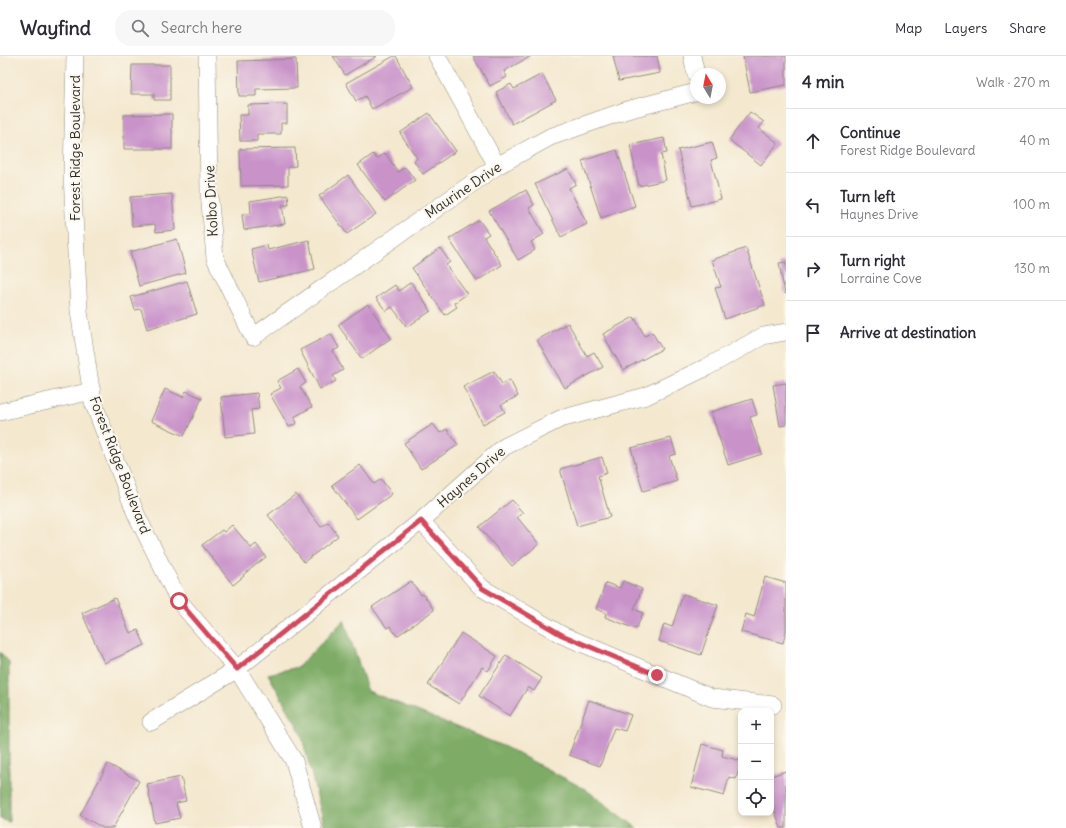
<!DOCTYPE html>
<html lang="en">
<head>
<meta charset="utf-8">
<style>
  body { margin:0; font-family:Delius,sans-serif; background:#f7f7f7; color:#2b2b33 }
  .controls { position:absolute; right:12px; bottom:12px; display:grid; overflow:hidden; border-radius:8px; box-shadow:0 2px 6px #0003 }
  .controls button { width:36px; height:36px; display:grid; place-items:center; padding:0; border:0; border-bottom:1px solid #e1e1e2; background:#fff; color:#2b2b33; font:20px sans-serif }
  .compass { position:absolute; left:690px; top:12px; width:36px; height:36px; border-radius:50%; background:#fff; box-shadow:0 2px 6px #0003; rotate:350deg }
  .stop { position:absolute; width:12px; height:12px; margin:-9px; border:3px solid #d1495b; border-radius:50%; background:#fff }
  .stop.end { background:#d1495b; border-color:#fff; box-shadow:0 1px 4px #0008 }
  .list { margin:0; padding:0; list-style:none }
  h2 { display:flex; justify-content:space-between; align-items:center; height:52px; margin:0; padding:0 16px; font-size:17px }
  h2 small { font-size:13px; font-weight:400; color:#7c7c81 }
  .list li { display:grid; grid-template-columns:26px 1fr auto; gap:12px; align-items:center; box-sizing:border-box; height:64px; padding:0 16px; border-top:1px solid #e1e1e2 }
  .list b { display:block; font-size:15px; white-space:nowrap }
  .list p { margin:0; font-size:13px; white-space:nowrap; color:#7c7c81 }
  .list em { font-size:13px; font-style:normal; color:#7c7c81 }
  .icon { flex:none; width:22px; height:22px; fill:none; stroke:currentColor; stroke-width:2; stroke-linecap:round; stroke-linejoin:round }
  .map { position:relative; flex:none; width:786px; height:772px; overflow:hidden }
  header { display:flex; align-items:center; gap:24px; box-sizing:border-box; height:56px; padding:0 20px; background:#fff; border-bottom:1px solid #e1e1e2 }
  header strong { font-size:19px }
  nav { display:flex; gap:22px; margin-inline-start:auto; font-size:14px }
  .search { width:280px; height:36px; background:#f7f7f7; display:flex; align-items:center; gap:10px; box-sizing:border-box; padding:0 14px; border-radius:16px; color:#7c7c81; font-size:15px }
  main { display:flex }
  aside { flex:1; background:#fff }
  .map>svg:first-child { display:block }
</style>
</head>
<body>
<header>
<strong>Wayfind</strong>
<div class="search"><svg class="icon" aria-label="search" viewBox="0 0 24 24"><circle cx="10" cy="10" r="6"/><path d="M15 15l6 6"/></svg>Search here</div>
<nav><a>Map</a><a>Layers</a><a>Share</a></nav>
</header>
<main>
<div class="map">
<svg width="786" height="772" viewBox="0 0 786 772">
  <rect width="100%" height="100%" fill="#fbf7ec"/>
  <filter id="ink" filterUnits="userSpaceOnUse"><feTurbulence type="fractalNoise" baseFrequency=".025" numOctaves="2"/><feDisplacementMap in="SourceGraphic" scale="8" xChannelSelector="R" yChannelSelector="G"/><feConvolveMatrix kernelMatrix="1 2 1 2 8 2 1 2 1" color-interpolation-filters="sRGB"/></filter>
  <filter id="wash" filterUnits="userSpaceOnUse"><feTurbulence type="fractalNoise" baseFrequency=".012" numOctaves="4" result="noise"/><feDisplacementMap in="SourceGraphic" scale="16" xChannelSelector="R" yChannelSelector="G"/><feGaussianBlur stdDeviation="0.9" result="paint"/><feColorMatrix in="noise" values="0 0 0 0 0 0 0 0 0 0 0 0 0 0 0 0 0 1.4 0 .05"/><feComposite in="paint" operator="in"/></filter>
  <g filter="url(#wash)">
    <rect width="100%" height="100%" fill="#f4e8cf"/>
    <path fill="#7eac66" stroke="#546c48" d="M 344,564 L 368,635 L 505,691 L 585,733 L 637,772 L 325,772 L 301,677 L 268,618 L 298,611 Z
      M 0,596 L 9,606 L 9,766 L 0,763 Z"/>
    <g id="blocks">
      <path fill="#c993ca" d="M 333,0 L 377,0 L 345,19 Z
        M 394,0 L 396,0 L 413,31 L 372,53 L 365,40 L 356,45 L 346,27 Z
        M 473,0 L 531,0 L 504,15 L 507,21 L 490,30 Z
        M 613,0 L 657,0 L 660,17 L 619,25 Z
        M 743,0 L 786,0 L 786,29 L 750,36 Z
        M 296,3 L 297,32 L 256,33 L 256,40 L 239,40 L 238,5 Z
        M 132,9 L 170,9 L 170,44 L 154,44 L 154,38 L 131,38 Z
        M 542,18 L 556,44 L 512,68 L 496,36 L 511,28 L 514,33 Z
        M 287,48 L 287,67 L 281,67 L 281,78 L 257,78 L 257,85 L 240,85 L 239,59 L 248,59 L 248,49 Z
        M 750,56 L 764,66 L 759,72 L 778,87 L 761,109 L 729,84 Z
        M 429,57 L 456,95 L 423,118 L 414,105 L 417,102 L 400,77 Z
        M 172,58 L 172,93 L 124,93 L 124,59 Z
        M 664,82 L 667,97 L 661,98 L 666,124 L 639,130 L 630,89 Z
        M 712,86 L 717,102 L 711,104 L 721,143 L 692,150 L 678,94 Z
        M 295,92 L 296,110 L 288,111 L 288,129 L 241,130 L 240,93 Z
        M 617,94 L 635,150 L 601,162 L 582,105 Z
        M 385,97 L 398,116 L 405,111 L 415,124 L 385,146 L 358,109 L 373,98 L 377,103 Z
        M 568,113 L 576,128 L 569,132 L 587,168 L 561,181 L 535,128 Z
        M 348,119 L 376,158 L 347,178 L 319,140 Z
        M 526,134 L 534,149 L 529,152 L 544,178 L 531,186 L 535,194 L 518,204 L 489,155 Z
        M 172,138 L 175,174 L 156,176 L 155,168 L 132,170 L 130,141 Z
        M 288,139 L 289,149 L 282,149 L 285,168 L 244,174 L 242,159 L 251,157 L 250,145 Z
        M 479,164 L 489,178 L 484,181 L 502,209 L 477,225 L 449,183 Z
        M 177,183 L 186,217 L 139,230 L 130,196 Z
        M 309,184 L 315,213 L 259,226 L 251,193 L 267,189 L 268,194 Z
        M 440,192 L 450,206 L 446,209 L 467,238 L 454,247 L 457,251 L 445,259 L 412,212 Z
        M 746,192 L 765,249 L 725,263 L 715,232 L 721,231 L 712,204 Z
        M 786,206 L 786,237 L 785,238 L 779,207 Z
        M 187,225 L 197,258 L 147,273 L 141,253 L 135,254 L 131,241 Z
        M 411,226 L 431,255 L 407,271 L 392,251 L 386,255 L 376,242 L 395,229 L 399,235 Z
        M 368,248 L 391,282 L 362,303 L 338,269 Z
        M 634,261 L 645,280 L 652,276 L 662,293 L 623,314 L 603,278 Z
        M 568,267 L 587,300 L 594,296 L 603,311 L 565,332 L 537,284 Z
        M 331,278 L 339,292 L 333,295 L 343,314 L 333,320 L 336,325 L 320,333 L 300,294 Z
        M 298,313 L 306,327 L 300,331 L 312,351 L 294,361 L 297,367 L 289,371 L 270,338 L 281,332 L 277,325 Z
        M 494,315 L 502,328 L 510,324 L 518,340 L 501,349 L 505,356 L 483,368 L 463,331 Z
        M 786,327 L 786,369 L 780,370 L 773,329 Z
        M 165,333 L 183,341 L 186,335 L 202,342 L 184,380 L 151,365 Z
        M 257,337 L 259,353 L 251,354 L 254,378 L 225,381 L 221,341 Z
        M 752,343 L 757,359 L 750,361 L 762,398 L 728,409 L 711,356 Z
        M 433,368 L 440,377 L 447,373 L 458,389 L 421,413 L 404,387 Z
        M 671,382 L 676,398 L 669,400 L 677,425 L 643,435 L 631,392 Z
        M 602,401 L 607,417 L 598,420 L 610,461 L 577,470 L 560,413 Z
        M 360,409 L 374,428 L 381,423 L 392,438 L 357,463 L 332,429 Z
        M 296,438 L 321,471 L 328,466 L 338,480 L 304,506 L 268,459 Z
        M 512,444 L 523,457 L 517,461 L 539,488 L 512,510 L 479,471 Z
        M 232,469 L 251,492 L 256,488 L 266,501 L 243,519 L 244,520 L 233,529 L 202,489 L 222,474 L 224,476 Z
        M 765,521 L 786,527 L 786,575 L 783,587 L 741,576 L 746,558 L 754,561 Z
        M 411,525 L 421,539 L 423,538 L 434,554 L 397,580 L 390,570 L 387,572 L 372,551 Z
        M 623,525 L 642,533 L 634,553 L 643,557 L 636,573 L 605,561 L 606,557 L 596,553 L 606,527 L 620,532 Z
        M 683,538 L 718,549 L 701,599 L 659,585 L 664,568 L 672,571 Z
        M 115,542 L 130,577 L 138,574 L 145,589 L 104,607 L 82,557 Z
        M 461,577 L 497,600 L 488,615 L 482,611 L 459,648 L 428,629 Z
        M 506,599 L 542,622 L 534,635 L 528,631 L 510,660 L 479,640 Z
        M 589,644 L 631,659 L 625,675 L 614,672 L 600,710 L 569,699 Z
        M 702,688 L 723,694 L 722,700 L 741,705 L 736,723 L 729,721 L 724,740 L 691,731 Z
        M 108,708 L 139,725 L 113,772 L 103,772 L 80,759 Z
        M 786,715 L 786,772 L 781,772 L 771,744 L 771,720 Z
        M 181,721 L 186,745 L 176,747 L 180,762 L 155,767 L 147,728 Z"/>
    </g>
  </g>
  <g filter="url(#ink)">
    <use href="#blocks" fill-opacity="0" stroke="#908a7d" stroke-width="1"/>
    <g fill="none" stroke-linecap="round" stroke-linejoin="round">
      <defs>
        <path id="minor" d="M 75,0 L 72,119 L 79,255 L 93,346 L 136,458 L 179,545 L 237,613 L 294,705 L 313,772
          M 207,0 L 209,136 L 215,202 L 253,281 L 497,110 L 550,81 L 627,54 L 696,36
          M 437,0 L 497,110
          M 692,0 L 696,18
          M 0,356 L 92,335
          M 421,465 L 482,532 L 562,579 L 712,642 L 773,649
          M 151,666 L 237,613 L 421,465 L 504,391 L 560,363 L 646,340 L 707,311 L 763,280 L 786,276"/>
      </defs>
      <use href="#minor" stroke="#908a7d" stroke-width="18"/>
      <use href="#minor" stroke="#fff" stroke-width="17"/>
    </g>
  </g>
  <g fill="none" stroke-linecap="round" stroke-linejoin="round" filter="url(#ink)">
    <path stroke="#d1495b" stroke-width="5" d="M 179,545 L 237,613 L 421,465 L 482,532 L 562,579 L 657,619"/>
  </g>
  <g text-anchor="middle" stroke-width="4" stroke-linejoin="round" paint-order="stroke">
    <g font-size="14" fill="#2b2b2b" stroke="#fbf7ec">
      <text transform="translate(75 92) rotate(-90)" y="5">Forest Ridge Boulevard</text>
      <text transform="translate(463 134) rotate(-34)" y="5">Maurine Drive</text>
      <text transform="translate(211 145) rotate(-93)" y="5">Kolbo Drive</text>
      <text transform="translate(120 409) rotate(69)" y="5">Forest Ridge Boulevard</text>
      <text transform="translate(471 421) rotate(-41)" y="5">Haynes Drive</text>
    </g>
  </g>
</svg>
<div class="controls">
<button>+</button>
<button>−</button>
<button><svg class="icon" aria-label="locate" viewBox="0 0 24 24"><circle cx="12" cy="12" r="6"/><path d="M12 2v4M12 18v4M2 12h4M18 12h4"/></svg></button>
</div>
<svg class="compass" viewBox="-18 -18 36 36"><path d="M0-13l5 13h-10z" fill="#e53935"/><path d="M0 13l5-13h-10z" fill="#7c7c81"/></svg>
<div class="stop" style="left:179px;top:545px"></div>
<div class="stop end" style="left:657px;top:619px"></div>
</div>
<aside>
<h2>4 min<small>Walk · 270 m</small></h2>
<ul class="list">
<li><svg class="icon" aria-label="ahead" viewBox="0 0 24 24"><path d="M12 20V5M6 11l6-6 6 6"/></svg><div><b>Continue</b><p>Forest Ridge Boulevard</p></div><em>40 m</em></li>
<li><svg class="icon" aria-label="left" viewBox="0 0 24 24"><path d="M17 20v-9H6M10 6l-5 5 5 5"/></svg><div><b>Turn left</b><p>Haynes Drive</p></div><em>100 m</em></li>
<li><svg class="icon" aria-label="right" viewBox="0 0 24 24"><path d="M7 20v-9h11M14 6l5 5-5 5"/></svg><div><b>Turn right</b><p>Lorraine Cove</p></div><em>130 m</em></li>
<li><svg class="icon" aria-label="arrive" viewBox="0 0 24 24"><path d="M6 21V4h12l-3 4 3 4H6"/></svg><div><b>Arrive at destination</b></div></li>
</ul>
</aside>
</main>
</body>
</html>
